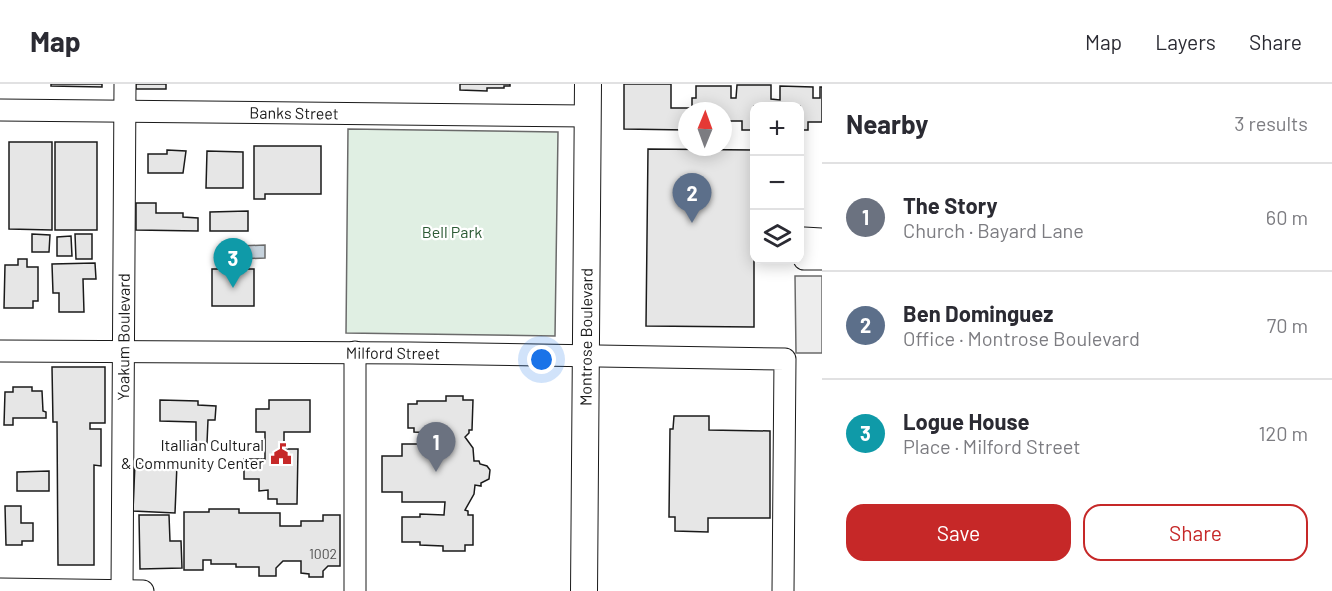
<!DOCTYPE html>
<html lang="en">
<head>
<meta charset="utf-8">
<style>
  body { margin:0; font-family:Barlow,sans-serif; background:#f7f7f7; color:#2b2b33 }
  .controls { position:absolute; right:18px; top:18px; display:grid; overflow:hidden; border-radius:12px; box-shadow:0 3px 15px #0003 }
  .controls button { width:54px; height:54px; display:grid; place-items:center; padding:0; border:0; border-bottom:2px solid #e1e1e2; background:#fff; color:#2b2b33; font:30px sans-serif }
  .compass { position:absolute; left:678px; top:18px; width:54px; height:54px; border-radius:50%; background:#fff; box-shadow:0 3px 15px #0003; rotate:1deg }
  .you { position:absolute; left:542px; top:276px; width:21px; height:21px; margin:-15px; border:4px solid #fff; border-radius:50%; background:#1a73e8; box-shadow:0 0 0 9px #1a73e833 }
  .badge { display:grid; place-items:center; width:39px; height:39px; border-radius:50%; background:#c62828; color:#fff; font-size:20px; font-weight:700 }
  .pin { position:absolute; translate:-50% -50px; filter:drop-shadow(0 2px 3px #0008) }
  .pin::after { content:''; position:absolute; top:32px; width:21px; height:18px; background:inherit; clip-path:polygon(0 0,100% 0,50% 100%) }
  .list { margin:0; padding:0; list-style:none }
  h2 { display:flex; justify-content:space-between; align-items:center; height:78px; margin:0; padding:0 24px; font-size:26px }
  h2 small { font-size:20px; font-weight:400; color:#7c7c81 }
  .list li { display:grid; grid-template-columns:39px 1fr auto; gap:18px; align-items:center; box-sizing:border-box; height:108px; padding:0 24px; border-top:2px solid #e1e1e2 }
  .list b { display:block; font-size:22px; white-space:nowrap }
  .list p { margin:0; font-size:20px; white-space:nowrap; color:#7c7c81 }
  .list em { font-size:20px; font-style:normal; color:#7c7c81 }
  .actions { display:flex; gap:12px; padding:18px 24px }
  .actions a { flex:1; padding:14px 0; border:2px solid #c62828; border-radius:18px; text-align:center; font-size:21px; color:#c62828 }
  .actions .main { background:#c62828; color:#fff }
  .icon { flex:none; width:33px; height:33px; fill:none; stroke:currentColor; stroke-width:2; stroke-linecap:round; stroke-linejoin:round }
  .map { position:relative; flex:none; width:822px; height:507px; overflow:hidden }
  header { display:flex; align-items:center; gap:36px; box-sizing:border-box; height:84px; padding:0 30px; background:#fff; border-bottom:2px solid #e1e1e2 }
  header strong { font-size:28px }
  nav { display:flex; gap:33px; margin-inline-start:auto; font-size:21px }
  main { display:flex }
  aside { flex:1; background:#fff }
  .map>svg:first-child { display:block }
</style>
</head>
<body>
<header>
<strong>Map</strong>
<nav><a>Map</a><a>Layers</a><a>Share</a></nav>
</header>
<main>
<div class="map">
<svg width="822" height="507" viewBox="0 0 822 507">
  <rect width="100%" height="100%" fill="#fff"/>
  <path fill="#e0efe3" stroke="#6a6a6a" stroke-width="1.5" d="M 348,45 L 558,48 L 555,252 L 346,249 Z"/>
  <path fill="#ededed" stroke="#6a6a6a" stroke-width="1.5" d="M 795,192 L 822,192 L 822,269 L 796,269 Z"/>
  <path fill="#c6d2dc" stroke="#6a6a6a" stroke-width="1.5" d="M 265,161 L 265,174 L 236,175 L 238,162 Z"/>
  <path fill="#e6e6e6" stroke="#1a1a1a" stroke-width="1.5" d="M 51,0 L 102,0 L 102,3 L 51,2 Z
    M 136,0 L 166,0 L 166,5 L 136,5 Z
    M 460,0 L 510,0 L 510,2 L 504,2 L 504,4 L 487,4 L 487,7 L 460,6 Z
    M 624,0 L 671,0 L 671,24 L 692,24 L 692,14 L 696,14 L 696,2 L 731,2 L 731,14 L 736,14 L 737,1 L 771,1 L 771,15 L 780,16 L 780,2 L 813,3 L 813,14 L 820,14 L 820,3 L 822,3 L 822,38 L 808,38 L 808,46 L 800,46 L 800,22 L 754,22 L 754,46 L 742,46 L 742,37 L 726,37 L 726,46 L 723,46 L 723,27 L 687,27 L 687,46 L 624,45 Z
    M 9,58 L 52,58 L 52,146 L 9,145 Z
    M 55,58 L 97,58 L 97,146 L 55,146 Z
    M 254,62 L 321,62 L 321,110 L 265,110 L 265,115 L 254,115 Z
    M 648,65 L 754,66 L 754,243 L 646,242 Z
    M 167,66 L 186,67 L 183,89 L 148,89 L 148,70 L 167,70 Z
    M 207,67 L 243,68 L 243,104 L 206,104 Z
    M 136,119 L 156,119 L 156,129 L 183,129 L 183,133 L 198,134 L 198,147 L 136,146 Z
    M 248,127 L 248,147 L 210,147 L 210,128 Z
    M 32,150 L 50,151 L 49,168 L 32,168 Z
    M 75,150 L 92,150 L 92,175 L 76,175 Z
    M 71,152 L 72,172 L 57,172 L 57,153 Z
    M 18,175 L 27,175 L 27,183 L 38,183 L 38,217 L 33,217 L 33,224 L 4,224 L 5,181 L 18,181 Z
    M 95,179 L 96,195 L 83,195 L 84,228 L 59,228 L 59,209 L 53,209 L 52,180 Z
    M 212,185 L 254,185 L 254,222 L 212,222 Z
    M 52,283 L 105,283 L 105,339 L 90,339 L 90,345 L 101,345 L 101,382 L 94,381 L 94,481 L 58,481 L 57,338 L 53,338 Z
    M 13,303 L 32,303 L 32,307 L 42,307 L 43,327 L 46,328 L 46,334 L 13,334 L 13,341 L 4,341 L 5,308 L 13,308 Z
    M 446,312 L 463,312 L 463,316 L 473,316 L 472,346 L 469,346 L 469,349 L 465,353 L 473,364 L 474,377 L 479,377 L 480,380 L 487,382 L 490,386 L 489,395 L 481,399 L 481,402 L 475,401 L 474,410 L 465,426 L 468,427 L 468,431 L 473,431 L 473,461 L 465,461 L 465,467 L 443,467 L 443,462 L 420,461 L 420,458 L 402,458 L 402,433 L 420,433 L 420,430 L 444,431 L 445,418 L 402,418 L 402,408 L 382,408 L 382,372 L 402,372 L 402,360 L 443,360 L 443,349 L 414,348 L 414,344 L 408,344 L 408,320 L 417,320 L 417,317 L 446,317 Z
    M 160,316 L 198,317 L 198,321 L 216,322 L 215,336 L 208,336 L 207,359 L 196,359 L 196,338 L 160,337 Z
    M 269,316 L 310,316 L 310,348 L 284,348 L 284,365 L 298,365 L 297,420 L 277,420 L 277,415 L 268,415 L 268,406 L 259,407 L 259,395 L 244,395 L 244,375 L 265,375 L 265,348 L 256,348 L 256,325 L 269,325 Z
    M 674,332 L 709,332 L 709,346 L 770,347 L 770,434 L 708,434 L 708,448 L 675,447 L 675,433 L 669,433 L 670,345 L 673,345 Z
    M 135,379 L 177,380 L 175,429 L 133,427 Z
    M 49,387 L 49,407 L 17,407 L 17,388 Z
    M 5,422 L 21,422 L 21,439 L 33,439 L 33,457 L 22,457 L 22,461 L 6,461 Z
    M 209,425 L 239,425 L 239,429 L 280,429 L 280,442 L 301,442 L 301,437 L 323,437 L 323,431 L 340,431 L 340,482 L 328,482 L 323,487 L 323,493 L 309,493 L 309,490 L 301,489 L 301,477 L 283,477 L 276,484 L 276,492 L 259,492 L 259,483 L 236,483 L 236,480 L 211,480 L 211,476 L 203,476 L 203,486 L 184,486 L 184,428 L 209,428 Z
    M 139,431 L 169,431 L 170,457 L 181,457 L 182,484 L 140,485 Z"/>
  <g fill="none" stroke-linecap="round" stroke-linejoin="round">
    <defs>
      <g id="minor">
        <path id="s1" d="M 0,26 L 587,32"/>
        <path d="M 822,155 L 804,154 L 804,175 L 822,175"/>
        <path id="s2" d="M 0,267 L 410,269 L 785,275 L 783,507"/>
        <path d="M 0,505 L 143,507"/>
        <path id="s3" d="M 122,507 L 125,0"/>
        <path d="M 355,507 L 355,268"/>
      </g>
      <g id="major">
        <path id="s4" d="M 584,507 L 588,0"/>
      </g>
    </defs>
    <use href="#minor" stroke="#1a1a1a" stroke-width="23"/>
    <use href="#major" stroke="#1a1a1a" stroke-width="28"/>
    <use href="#minor" stroke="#fff" stroke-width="21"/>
    <use href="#major" stroke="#fff" stroke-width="26"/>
  </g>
  <defs>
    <symbol id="civic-bare" viewBox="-9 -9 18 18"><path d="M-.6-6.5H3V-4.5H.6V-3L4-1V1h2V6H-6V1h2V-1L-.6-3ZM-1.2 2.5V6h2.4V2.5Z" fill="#c62828" stroke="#fff" stroke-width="2.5" paint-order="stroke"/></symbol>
  </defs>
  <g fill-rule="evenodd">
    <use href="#civic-bare" x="266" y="355" width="30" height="30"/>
  </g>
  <g text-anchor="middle" stroke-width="4.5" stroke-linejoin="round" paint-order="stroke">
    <g font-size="14" fill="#4d4d4d">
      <text x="323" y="475">1002</text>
    </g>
    <g font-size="16" fill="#1a1a1a" stroke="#fff">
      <text dy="6" stroke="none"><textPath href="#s1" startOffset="294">Banks Street</textPath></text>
      <text dy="6" stroke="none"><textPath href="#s3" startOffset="254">Yoakum Boulevard</textPath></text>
      <text dy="6" stroke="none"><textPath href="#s4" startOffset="254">Montrose Boulevard</textPath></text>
      <text dy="6" stroke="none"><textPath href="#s2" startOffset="393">Milford Street</textPath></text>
    </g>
    <g font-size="16" fill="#2b5a34" stroke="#fff">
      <text x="452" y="154">Bell Park</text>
    </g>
    <g font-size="16" fill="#1a1a1a" stroke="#fff" text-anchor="end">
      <text x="264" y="367">Itallian Cultural<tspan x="264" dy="18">&amp; Community Center</tspan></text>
    </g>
  </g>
</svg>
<div class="controls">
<button>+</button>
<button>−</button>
<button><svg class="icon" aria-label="layers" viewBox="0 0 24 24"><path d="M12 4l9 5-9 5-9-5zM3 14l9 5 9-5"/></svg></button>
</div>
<svg class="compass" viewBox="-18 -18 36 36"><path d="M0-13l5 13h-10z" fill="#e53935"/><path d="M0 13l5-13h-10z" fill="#7c7c81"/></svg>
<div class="you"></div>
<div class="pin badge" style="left:436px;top:388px;background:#6b7280">1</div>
<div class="pin badge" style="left:692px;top:139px;background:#5c6f8a">2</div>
<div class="pin badge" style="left:233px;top:204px;background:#0f9aa8">3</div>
</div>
<aside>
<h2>Nearby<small>3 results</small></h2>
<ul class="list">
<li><span class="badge" style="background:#6b7280">1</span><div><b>The Story</b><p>Church · Bayard Lane</p></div><em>60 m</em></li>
<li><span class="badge" style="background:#5c6f8a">2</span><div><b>Ben Dominguez</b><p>Office · Montrose Boulevard</p></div><em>70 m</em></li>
<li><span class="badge" style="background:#0f9aa8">3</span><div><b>Logue House</b><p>Place · Milford Street</p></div><em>120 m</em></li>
</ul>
<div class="actions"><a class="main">Save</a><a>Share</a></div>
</aside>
</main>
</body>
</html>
